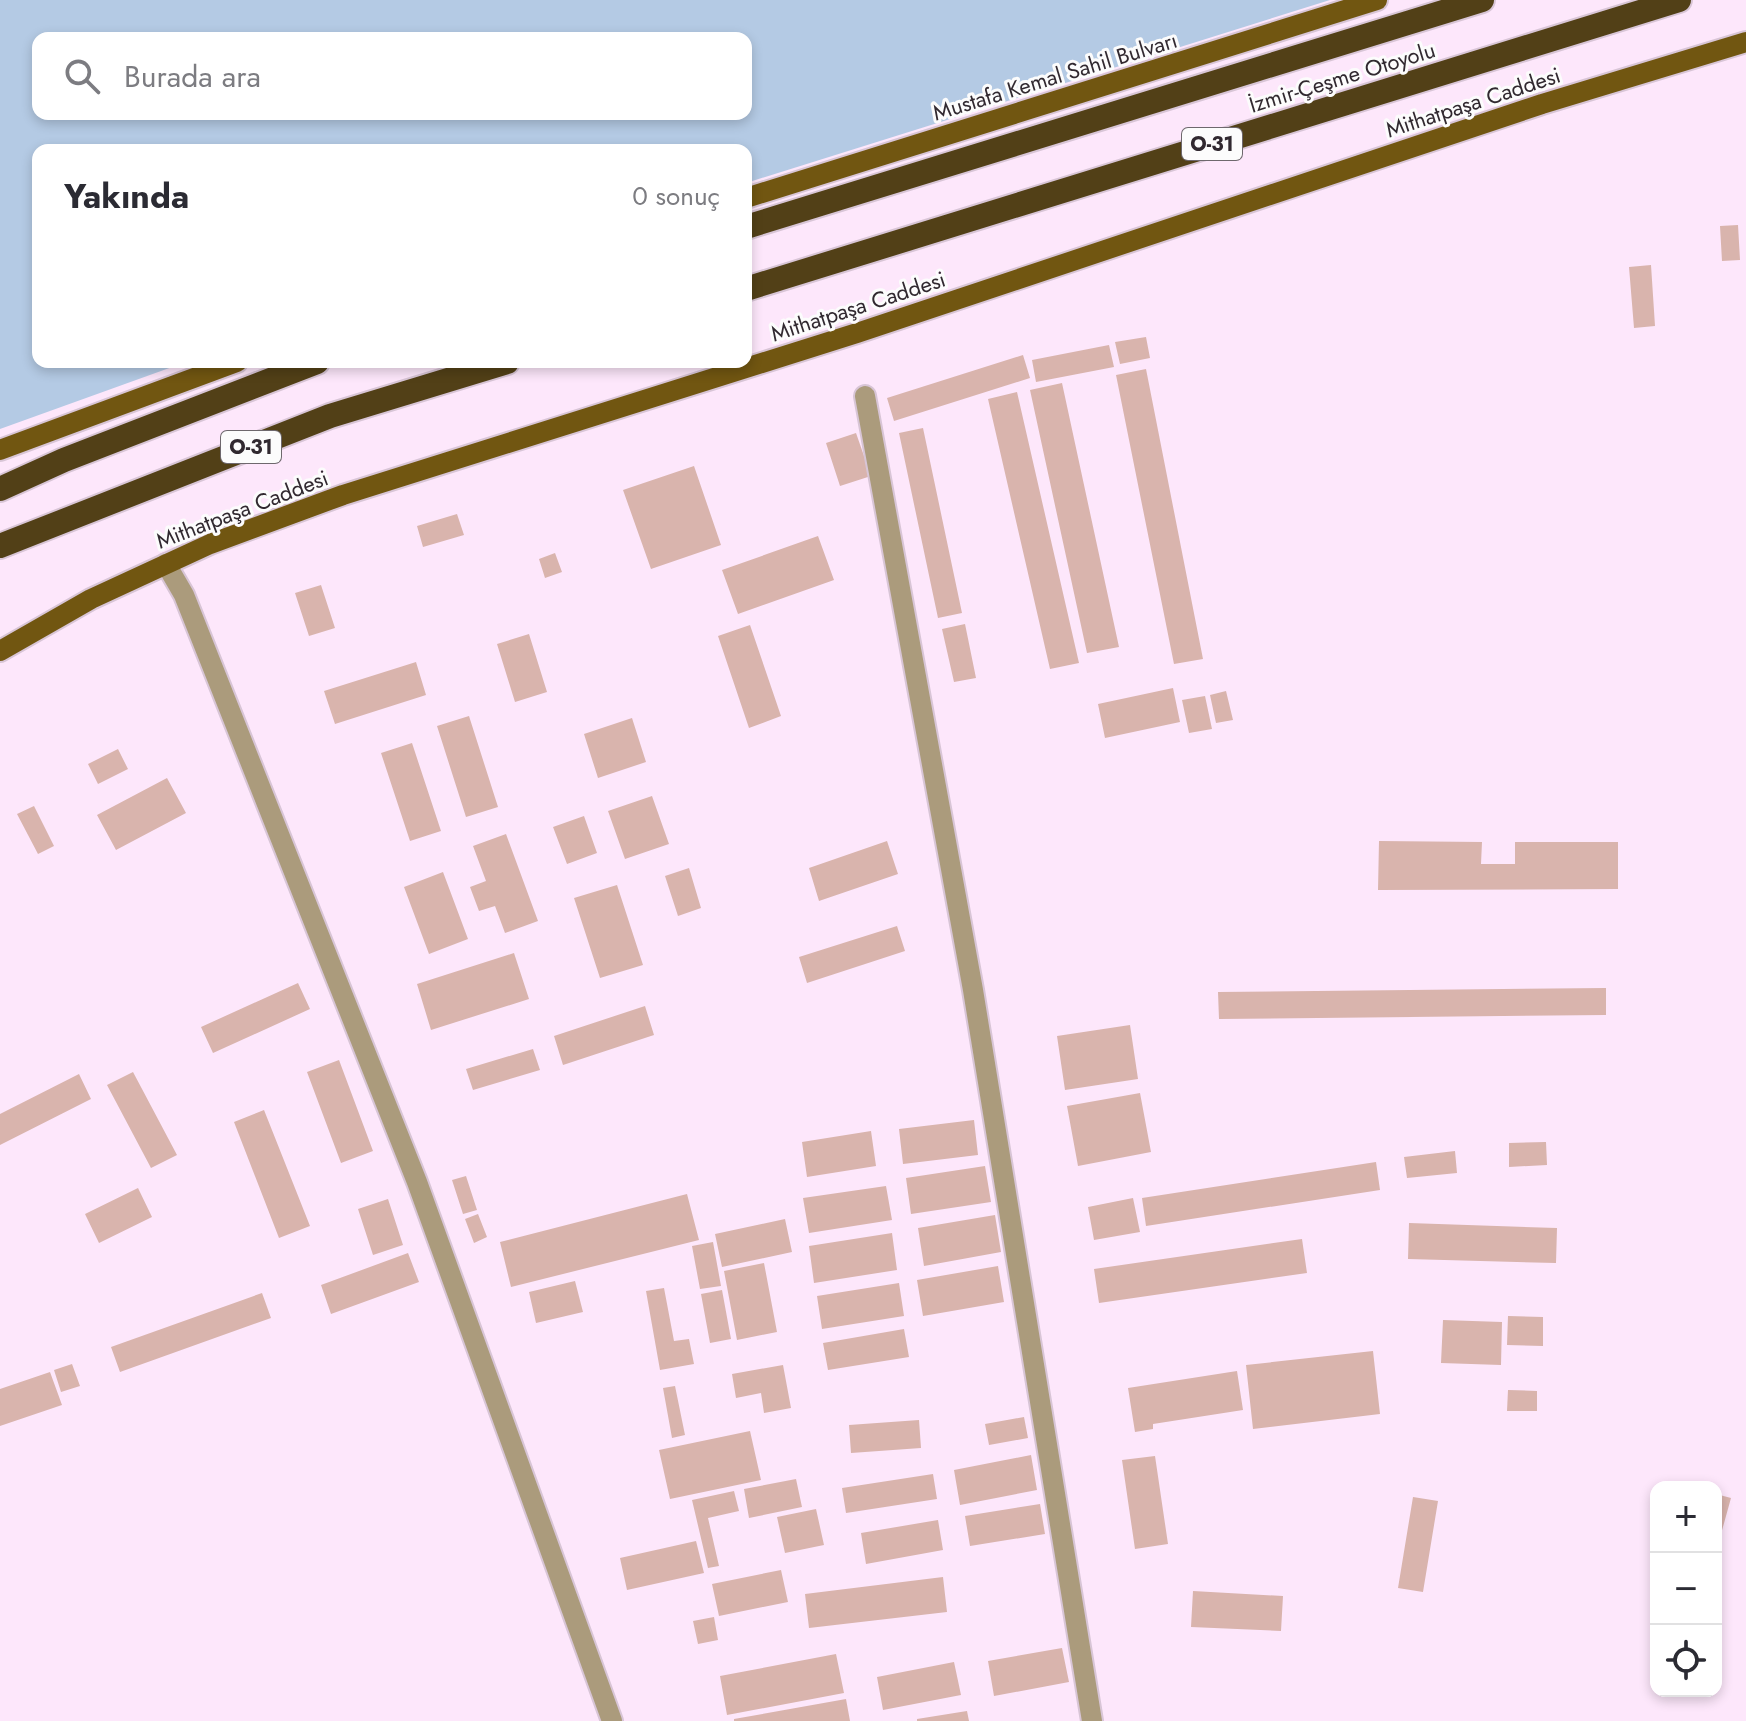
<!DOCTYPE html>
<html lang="tr">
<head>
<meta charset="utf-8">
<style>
  body { margin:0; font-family:Jost,sans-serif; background:#f2f2f3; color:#2b2b33 }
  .controls { position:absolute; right:24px; bottom:24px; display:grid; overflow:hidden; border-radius:16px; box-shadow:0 4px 12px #0003 }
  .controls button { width:72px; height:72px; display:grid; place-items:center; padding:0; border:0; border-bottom:2px solid #e1e1e2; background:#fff; color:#2b2b33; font:40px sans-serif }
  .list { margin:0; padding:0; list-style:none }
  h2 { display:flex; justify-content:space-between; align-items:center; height:104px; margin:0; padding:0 32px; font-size:34px }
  h2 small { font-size:26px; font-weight:400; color:#7c7c81 }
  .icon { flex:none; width:44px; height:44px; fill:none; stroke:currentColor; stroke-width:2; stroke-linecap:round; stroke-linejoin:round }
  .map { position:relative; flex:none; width:1746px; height:1721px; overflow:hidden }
  .search { position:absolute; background:#fff; box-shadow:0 4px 12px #0003; left:32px; top:32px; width:720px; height:88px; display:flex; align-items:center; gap:20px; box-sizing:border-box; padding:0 28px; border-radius:16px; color:#7c7c81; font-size:30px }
  .panel { position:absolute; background:#fff; box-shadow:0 4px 12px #0003; left:32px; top:144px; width:720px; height:224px; border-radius:16px }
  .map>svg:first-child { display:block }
</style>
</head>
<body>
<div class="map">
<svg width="1746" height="1721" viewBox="0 0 1746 1721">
  <rect width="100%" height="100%" fill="#fde7fb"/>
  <path fill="#b4cae4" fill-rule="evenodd" d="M 0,0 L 1330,0 L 746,183 L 746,150 L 38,150 L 38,362 L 186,362 L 0,429 ZM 38,38 L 746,38 L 746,114 L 38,114 Z"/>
  <path fill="#d9b4ad" d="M 1738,225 L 1740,260 L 1722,261 L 1720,226 Z
    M 1651,265 L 1655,326 L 1634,328 L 1629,267 Z
    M 1146,337 L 1150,358 L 1120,364 L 1115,342 Z
    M 1109,345 L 1114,367 L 1036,382 L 1032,360 Z
    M 1023,355 L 1030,378 L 894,421 L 887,398 Z
    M 1146,369 L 1203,659 L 1174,664 L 1116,375 Z
    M 1062,383 L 1119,647 L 1087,653 L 1030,390 Z
    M 1017,392 L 1079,663 L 1050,669 L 988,399 Z
    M 923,428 L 962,613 L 938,618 L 899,433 Z
    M 856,433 L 871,476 L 840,486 L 826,443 Z
    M 694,466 L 721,545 L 651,569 L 623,490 Z
    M 457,514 L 464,535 L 423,547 L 417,526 Z
    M 818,536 L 834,580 L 738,614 L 722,570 Z
    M 555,553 L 562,572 L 545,578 L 539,559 Z
    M 321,585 L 335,628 L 309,636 L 295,593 Z
    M 965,624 L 976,678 L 954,682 L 942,629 Z
    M 750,625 L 781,716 L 749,728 L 718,636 Z
    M 529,634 L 547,692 L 515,702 L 497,644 Z
    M 416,662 L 426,695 L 335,724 L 324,691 Z
    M 1173,688 L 1180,722 L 1105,738 L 1098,704 Z
    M 1226,691 L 1233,720 L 1216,723 L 1210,695 Z
    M 1205,696 L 1212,729 L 1189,733 L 1182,700 Z
    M 469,716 L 498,807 L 466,817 L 437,726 Z
    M 632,718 L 646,762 L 598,778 L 584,734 Z
    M 412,743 L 441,831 L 410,841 L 381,753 Z
    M 118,749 L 128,769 L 98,784 L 88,764 Z
    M 167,778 L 186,813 L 116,850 L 97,815 Z
    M 652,796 L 669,844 L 625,859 L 608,811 Z
    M 34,806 L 54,846 L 38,854 L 17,814 Z
    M 584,816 L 597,853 L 567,864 L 553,827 Z
    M 506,834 L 538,921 L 505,933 L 495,906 L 479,911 L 470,887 L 486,881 L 473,846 Z
    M 887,841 L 898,874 L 819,901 L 809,868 Z
    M 1379,841 L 1482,842 L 1481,864 L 1515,864 L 1515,842 L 1618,842 L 1618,889 L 1378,890 Z
    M 689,868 L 701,908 L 678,916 L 665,876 Z
    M 443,872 L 468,939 L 429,954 L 404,887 Z
    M 617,885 L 643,965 L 600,978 L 574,898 Z
    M 897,926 L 905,951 L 807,983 L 799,957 Z
    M 514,953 L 529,999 L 431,1030 L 417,984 Z
    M 298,983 L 310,1009 L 213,1053 L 201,1027 Z
    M 1606,988 L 1606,1015 L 1219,1019 L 1218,992 Z
    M 645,1006 L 654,1035 L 563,1065 L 554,1036 Z
    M 1130,1025 L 1138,1079 L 1065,1090 L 1057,1036 Z
    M 533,1049 L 540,1070 L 473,1090 L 466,1069 Z
    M 339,1060 L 373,1151 L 341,1163 L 307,1072 Z
    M 133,1072 L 177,1155 L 151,1168 L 107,1085 Z
    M 79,1074 L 91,1099 L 0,1145 L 0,1114 Z
    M 1140,1093 L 1151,1152 L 1078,1166 L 1067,1106 Z
    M 264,1110 L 310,1226 L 279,1238 L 234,1122 Z
    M 974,1120 L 978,1155 L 903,1164 L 899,1129 Z
    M 871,1131 L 876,1166 L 807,1177 L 802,1142 Z
    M 1546,1142 L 1547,1165 L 1509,1167 L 1509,1143 Z
    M 1455,1151 L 1457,1173 L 1407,1178 L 1404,1157 Z
    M 1376,1162 L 1380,1190 L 1146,1226 L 1142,1198 Z
    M 985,1166 L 991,1202 L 911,1214 L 906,1178 Z
    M 466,1176 L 477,1210 L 463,1214 L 452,1180 Z
    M 886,1186 L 892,1220 L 809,1233 L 803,1198 Z
    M 138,1188 L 152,1217 L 99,1243 L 85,1214 Z
    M 687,1194 L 699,1240 L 511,1287 L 500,1242 Z
    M 1133,1198 L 1140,1232 L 1094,1240 L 1088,1207 Z
    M 388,1199 L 403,1245 L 373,1255 L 358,1209 Z
    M 478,1214 L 487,1237 L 474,1243 L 465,1219 Z
    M 995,1215 L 1001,1252 L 924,1266 L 918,1228 Z
    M 785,1219 L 792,1252 L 722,1267 L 715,1234 Z
    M 1409,1223 L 1557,1228 L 1556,1263 L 1408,1259 Z
    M 892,1233 L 897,1270 L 814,1283 L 809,1246 Z
    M 1302,1239 L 1307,1273 L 1099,1303 L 1094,1269 Z
    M 713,1242 L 721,1286 L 700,1289 L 692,1246 Z
    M 408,1253 L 419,1282 L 331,1314 L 321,1285 Z
    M 764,1263 L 777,1332 L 737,1340 L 724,1271 Z
    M 998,1266 L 1004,1302 L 923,1316 L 917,1280 Z
    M 575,1281 L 583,1312 L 536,1323 L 529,1292 Z
    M 899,1283 L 904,1316 L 822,1329 L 817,1296 Z
    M 664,1288 L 674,1341 L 689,1339 L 694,1364 L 660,1370 L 646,1291 Z
    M 722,1290 L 731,1339 L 710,1343 L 701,1294 Z
    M 262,1293 L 271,1318 L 120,1372 L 111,1347 Z
    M 1508,1316 L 1543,1317 L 1543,1346 L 1507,1345 Z
    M 1443,1320 L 1502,1322 L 1501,1365 L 1441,1363 Z
    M 904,1329 L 909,1357 L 828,1370 L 823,1343 Z
    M 1373,1351 L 1380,1414 L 1253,1429 L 1246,1365 Z
    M 72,1364 L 80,1386 L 61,1392 L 54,1370 Z
    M 783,1365 L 791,1408 L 764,1413 L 761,1393 L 736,1398 L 732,1374 Z
    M 1237,1371 L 1243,1410 L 1153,1424 L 1153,1429 L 1135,1432 L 1128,1388 Z
    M 50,1372 L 62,1405 L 0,1426 L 0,1389 Z
    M 675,1386 L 685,1435 L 672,1438 L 663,1388 Z
    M 1508,1390 L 1537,1391 L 1537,1411 L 1507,1411 Z
    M 1024,1417 L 1028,1438 L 989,1445 L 985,1424 Z
    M 919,1420 L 921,1448 L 851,1453 L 849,1425 Z
    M 750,1431 L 761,1480 L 670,1499 L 659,1450 Z
    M 1031,1455 L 1037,1490 L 960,1505 L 954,1470 Z
    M 1155,1456 L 1168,1544 L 1135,1549 L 1122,1460 Z
    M 933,1474 L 937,1499 L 846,1513 L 842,1488 Z
    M 796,1479 L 802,1507 L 749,1518 L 744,1489 Z
    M 734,1491 L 739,1511 L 708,1518 L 719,1566 L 708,1568 L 692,1500 Z
    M 1716,1494 L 1731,1498 L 1721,1534 L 1716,1533 Z
    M 1413,1497 L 1438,1501 L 1423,1592 L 1398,1588 Z
    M 1040,1504 L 1045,1534 L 970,1546 L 965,1516 Z
    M 816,1509 L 824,1545 L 785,1553 L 777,1517 Z
    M 938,1520 L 943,1550 L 866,1564 L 861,1533 Z
    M 696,1541 L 704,1573 L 627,1590 L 620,1558 Z
    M 781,1570 L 788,1602 L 719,1616 L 712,1584 Z
    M 943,1577 L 947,1612 L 809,1628 L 805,1594 Z
    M 1193,1591 L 1283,1596 L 1281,1631 L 1191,1627 Z
    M 714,1617 L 718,1640 L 698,1644 L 693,1621 Z
    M 1062,1648 L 1069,1682 L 994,1696 L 988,1661 Z
    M 836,1654 L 844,1693 L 727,1715 L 720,1676 Z
    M 954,1662 L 961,1695 L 883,1710 L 877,1677 Z
    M 846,1699 L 850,1721 L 734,1721 L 734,1719 Z
    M 967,1711 L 969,1721 L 917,1721 L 917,1719 Z"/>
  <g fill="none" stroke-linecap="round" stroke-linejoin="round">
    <defs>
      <path id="minor" d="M 865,396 L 973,990 L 1092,1721
        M 166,564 L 184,595 L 417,1182 L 612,1721"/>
      <path id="major" d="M 746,198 L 1377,0
        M 0,450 L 237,362
        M 0,651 L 91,599 L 210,544 L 343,495 L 857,333 L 1542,104 L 1746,42"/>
      <path id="highway" d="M 746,227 L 1482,0
        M 746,289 L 1679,0
        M 0,489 L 64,460 L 317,362
        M 0,546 L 330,416 L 507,362"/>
    </defs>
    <use href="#minor" stroke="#d8c5d6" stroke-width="24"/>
    <use href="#major" stroke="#d8c5d6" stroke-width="24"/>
    <use href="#highway" stroke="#d8c5d6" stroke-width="28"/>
    <use href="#minor" stroke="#ab9b7c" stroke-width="20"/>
    <use href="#major" stroke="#715611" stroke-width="20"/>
    <use href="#highway" stroke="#524017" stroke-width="24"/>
  </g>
  <g text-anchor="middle" stroke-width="6" stroke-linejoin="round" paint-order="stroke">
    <g fill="#fcfcfc" stroke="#6e686d" stroke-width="2">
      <rect x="1182" y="128" width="60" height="32" rx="6"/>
      <rect x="221" y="431" width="60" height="32" rx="6"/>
    </g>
    <g font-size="20" font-weight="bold" fill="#312930">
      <text x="1212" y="151">O-31</text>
      <text x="251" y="454">O-31</text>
    </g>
    <g font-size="22" fill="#312930" stroke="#fcfcfc">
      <text transform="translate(1055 76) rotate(-17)" y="8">Mustafa Kemal Sahil Bulvarı</text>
      <text transform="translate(1342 77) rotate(-17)" y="8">İzmir-Çeşme Otoyolu</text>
      <text transform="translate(1473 102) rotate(-18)" y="8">Mithatpaşa Caddesi</text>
      <text transform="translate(858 306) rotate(-18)" y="8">Mithatpaşa Caddesi</text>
      <text transform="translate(242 509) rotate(-21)" y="8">Mithatpaşa Caddesi</text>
    </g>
  </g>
</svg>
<div class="controls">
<button>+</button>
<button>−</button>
<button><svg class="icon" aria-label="locate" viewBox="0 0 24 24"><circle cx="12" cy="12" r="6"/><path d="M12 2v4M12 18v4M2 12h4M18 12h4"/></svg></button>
</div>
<div class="search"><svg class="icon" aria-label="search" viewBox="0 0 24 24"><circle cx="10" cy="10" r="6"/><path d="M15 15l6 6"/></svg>Burada ara</div>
<section class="panel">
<h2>Yakında<small>0 sonuç</small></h2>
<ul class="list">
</ul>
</section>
</div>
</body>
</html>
